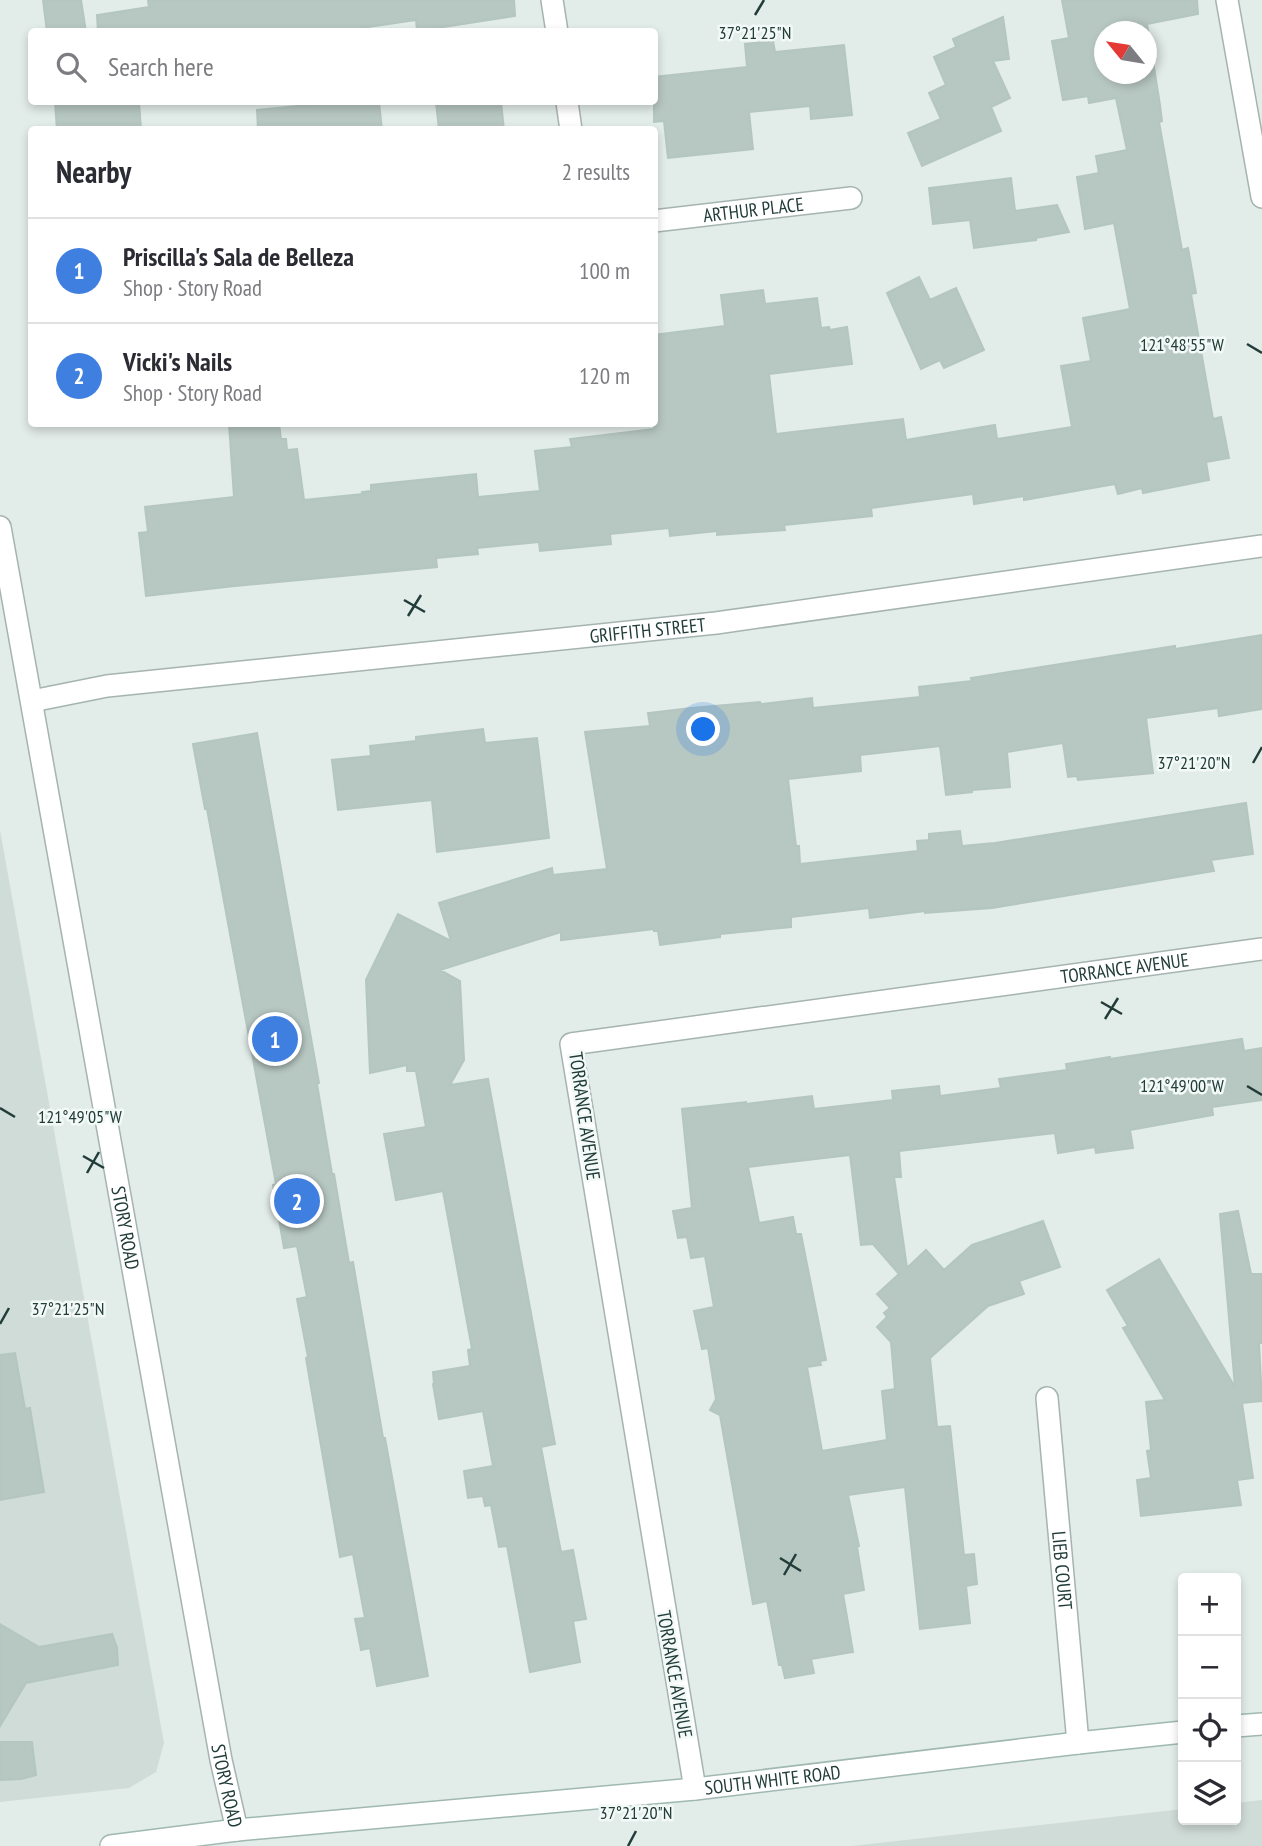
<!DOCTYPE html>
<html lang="en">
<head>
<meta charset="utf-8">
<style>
  body { margin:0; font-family:"PT Sans Narrow",sans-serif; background:#f2f2f3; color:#2b2b33 }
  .controls { position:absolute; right:21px; bottom:21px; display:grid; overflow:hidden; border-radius:7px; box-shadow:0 4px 10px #0003 }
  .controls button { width:63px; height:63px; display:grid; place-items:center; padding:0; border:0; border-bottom:2px solid #e1e1e2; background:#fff; color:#2b2b33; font:35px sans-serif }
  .compass { position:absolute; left:1094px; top:21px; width:63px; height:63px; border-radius:50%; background:#fff; box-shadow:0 4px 10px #0003; rotate:300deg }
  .you { position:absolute; left:704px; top:730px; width:24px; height:24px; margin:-18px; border:5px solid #fff; border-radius:50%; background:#1a73e8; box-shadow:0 0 0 10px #1a73e833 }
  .badge { display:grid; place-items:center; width:46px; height:46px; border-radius:50%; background:#2563eb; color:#fff; font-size:23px; font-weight:700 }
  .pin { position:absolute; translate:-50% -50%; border:4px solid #fff; box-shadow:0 2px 7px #0006 }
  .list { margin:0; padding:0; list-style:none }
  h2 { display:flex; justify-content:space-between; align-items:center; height:91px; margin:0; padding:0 28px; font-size:30px }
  h2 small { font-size:23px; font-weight:400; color:#7c7c81 }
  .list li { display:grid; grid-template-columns:46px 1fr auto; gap:21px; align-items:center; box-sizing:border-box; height:105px; padding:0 28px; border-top:2px solid #e1e1e2 }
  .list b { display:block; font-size:26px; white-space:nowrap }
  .list p { margin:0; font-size:23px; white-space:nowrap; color:#7c7c81 }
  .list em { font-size:23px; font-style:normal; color:#7c7c81 }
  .icon { flex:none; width:38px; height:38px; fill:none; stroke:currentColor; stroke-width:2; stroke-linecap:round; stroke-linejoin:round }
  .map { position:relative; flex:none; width:1262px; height:1846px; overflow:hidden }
  .search { position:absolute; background:#fff; box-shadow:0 4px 10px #0003; left:28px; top:28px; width:630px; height:77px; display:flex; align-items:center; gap:18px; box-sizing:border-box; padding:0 24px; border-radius:7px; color:#7c7c81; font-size:26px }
  .panel { position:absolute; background:#fff; box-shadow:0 4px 10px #0003; left:28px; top:126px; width:630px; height:301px; border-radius:7px }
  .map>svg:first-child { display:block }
</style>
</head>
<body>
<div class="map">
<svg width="1262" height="1846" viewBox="0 0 1262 1846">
  <rect width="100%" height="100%" fill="#e2ece9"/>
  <path fill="#d0dcd8" d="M 0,830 L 164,1743 L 156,1772 L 129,1788 L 0,1802 Z
    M 1262,1800 L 1262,1846 L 852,1846 L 1183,1809 L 1183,1820 L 1236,1820 L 1236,1803 Z"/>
  <path fill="#b7c7c2" stroke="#b4c6c1" stroke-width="2" fill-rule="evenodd" d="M 43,0 L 81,0 L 86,32 L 47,32 Z
    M 148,0 L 514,0 L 515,16 L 417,31 L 416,20 L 361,28 L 362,32 L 98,32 L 97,15 L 149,7 Z
    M 1062,0 L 1197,0 L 1198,14 L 1147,24 L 1160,105 L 1162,121 L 1159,122 L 1182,250 L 1188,248 L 1196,293 L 1191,294 L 1213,419 L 1221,417 L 1229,458 L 1206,462 L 1209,480 L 1143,493 L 1142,488 L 1118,494 L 1115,484 L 1024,500 L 1024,496 L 974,504 L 973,494 L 871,508 L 872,516 L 784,525 L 785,530 L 717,535 L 717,531 L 670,536 L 669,528 L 610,534 L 611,544 L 540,551 L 539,542 L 477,548 L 478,554 L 436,558 L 437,567 L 235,586 L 146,596 L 139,533 L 148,532 L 145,507 L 234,497 L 229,424 L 279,424 L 281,439 L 286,439 L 287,450 L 297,449 L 304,500 L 363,494 L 362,492 L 371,491 L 371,485 L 476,474 L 478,497 L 540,491 L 535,451 L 572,447 L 570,439 L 654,429 L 654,335 L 725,326 L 721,295 L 763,290 L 765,304 L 817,298 L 821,328 L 829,327 L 830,330 L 847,327 L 852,364 L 769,374 L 776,434 L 903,419 L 906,440 L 995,425 L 997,439 L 1072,427 L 1061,366 L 1091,361 L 1083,318 L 1130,309 L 1114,223 L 1085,229 L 1077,177 L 1099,173 L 1096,156 L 1127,150 L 1116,98 L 1089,103 L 1088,96 L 1063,100 L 1052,41 L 1069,38 ZM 1104,32 L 1146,32 L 1146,74 L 1104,74 Z
    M 1003,17 L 1009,59 L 993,61 L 1010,98 L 991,107 L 1001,131 L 922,166 L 908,133 L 941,119 L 929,93 L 946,85 L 934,57 L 956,47 L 953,39 Z
    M 773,41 L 775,52 L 844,45 L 852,115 L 811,119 L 810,106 L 749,112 L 753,149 L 668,158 L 664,121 L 654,122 L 654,77 L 747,67 L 745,44 Z
    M 55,102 L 139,102 L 141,130 L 57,130 Z
    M 340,102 L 379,102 L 382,130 L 258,130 L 257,110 Z
    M 436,102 L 501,102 L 504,130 L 439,130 Z
    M 1011,178 L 1015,211 L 1057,205 L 1069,232 L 1036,238 L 1036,240 L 974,248 L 970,220 L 933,224 L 929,188 Z
    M 919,277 L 930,300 L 956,288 L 984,350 L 944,368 L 940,360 L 921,369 L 887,293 Z
    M 1262,635 L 1262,709 L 1219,716 L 1218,708 L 1146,718 L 1153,773 L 1078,780 L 1077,776 L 1068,777 L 1063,743 L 1007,752 L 1010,787 L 972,790 L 972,792 L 946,795 L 940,746 L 860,755 L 861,771 L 788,779 L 796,846 L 799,846 L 800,864 L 918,851 L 917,841 L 929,840 L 929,834 L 960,831 L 962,846 L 995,843 L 1246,803 L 1253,854 L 1211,860 L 1214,871 L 992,908 L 925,913 L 925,911 L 870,918 L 869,908 L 791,917 L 791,927 L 720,934 L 720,937 L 660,945 L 658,931 L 654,931 L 654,929 L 561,940 L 561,932 L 440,970 L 460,981 L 464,1060 L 450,1085 L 488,1079 L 555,1444 L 541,1447 L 553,1511 L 561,1552 L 573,1550 L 586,1619 L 573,1621 L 580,1662 L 530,1672 L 507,1546 L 499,1547 L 491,1505 L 485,1506 L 483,1496 L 468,1498 L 464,1471 L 493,1466 L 483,1411 L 439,1419 L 433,1384 L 434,1383 L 433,1372 L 470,1366 L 468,1350 L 472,1349 L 443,1191 L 396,1200 L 384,1134 L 426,1127 L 416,1071 L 407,1071 L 407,1065 L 370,1073 L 366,980 L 398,914 L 451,941 L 439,903 L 552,868 L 553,875 L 607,869 L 585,732 L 650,726 L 648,713 L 691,708 L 760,702 L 761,704 L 812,698 L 813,708 L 920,697 L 919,687 L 972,681 L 971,678 L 1175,646 L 1175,649 Z
    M 483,729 L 485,743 L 537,738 L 549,838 L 437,852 L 432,800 L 338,810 L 332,760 L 371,756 L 370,746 L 416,741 L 416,737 Z
    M 257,733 L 319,1083 L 317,1084 L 332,1174 L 334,1174 L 349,1263 L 353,1262 L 383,1438 L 385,1438 L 428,1676 L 377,1686 L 370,1648 L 361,1650 L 355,1619 L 365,1618 L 353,1554 L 340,1557 L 306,1358 L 308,1357 L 297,1299 L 307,1297 L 297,1246 L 284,1248 L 273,1185 L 276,1184 L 207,809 L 205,809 L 193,744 Z
    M 1242,1039 L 1244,1051 L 1262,1048 L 1262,1100 L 1212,1107 L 1213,1115 L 1130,1130 L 1133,1148 L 1096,1153 L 1095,1147 L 1058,1153 L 1055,1133 L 899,1151 L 901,1177 L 894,1177 L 907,1268 L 926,1250 L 944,1270 L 972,1245 L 1043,1221 L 1060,1267 L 1019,1281 L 1024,1294 L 988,1306 L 930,1358 L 937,1427 L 950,1426 L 964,1555 L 974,1554 L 977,1584 L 966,1586 L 970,1623 L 920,1629 L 905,1487 L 848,1495 L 859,1546 L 857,1547 L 864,1590 L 843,1594 L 853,1652 L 811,1659 L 814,1673 L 785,1678 L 782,1665 L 779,1665 L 767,1601 L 753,1604 L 720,1415 L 710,1410 L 716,1399 L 708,1348 L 702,1349 L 694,1311 L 714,1307 L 705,1256 L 691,1258 L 687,1237 L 678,1238 L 673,1211 L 692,1208 L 682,1109 L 746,1102 L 746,1104 L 812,1096 L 814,1109 L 893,1100 L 892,1091 L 939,1086 L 940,1096 L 1001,1088 L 999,1079 L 1067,1070 L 1066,1064 L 1110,1057 L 1110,1059 ZM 850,1155 L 861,1245 L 873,1244 L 899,1274 L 877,1294 L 890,1308 L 884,1313 L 887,1317 L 877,1327 L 891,1342 L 895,1389 L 882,1391 L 887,1440 L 822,1451 L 807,1367 L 821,1365 L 820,1361 L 826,1360 L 801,1234 L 796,1234 L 793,1217 L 759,1223 L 748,1167 Z
    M 1238,1211 L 1251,1274 L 1262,1274 L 1262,1343 L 1259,1343 L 1262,1401 L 1242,1403 L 1253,1478 L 1237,1480 L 1241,1505 L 1141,1516 L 1137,1480 L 1151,1478 L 1147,1451 L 1151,1450 L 1146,1402 L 1165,1400 L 1123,1328 L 1128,1326 L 1107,1290 L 1159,1259 L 1235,1387 L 1220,1214 Z
    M 15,1353 L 25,1409 L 30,1408 L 44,1492 L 0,1500 L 0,1355 Z
    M 0,1624 L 39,1647 L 112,1634 L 117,1648 L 118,1665 L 26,1683 L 0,1726 Z
    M 0,1742 L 32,1742 L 36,1775 L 21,1779 L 0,1780 Z"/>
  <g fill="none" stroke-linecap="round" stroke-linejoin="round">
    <defs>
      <g id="minor">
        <path d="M 552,0 L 557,32"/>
        <path d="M 1227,0 L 1262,197"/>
        <path d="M 567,102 L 571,130"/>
        <path id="s1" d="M 654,221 L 851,198"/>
        <path id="s2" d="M 32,701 L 107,686 L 716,623 L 1262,546"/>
        <path id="s3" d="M 1047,1398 L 1078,1743"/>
        <path id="s4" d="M 695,1789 L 571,1044 L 1262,949"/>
      </g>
      <g id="tertiary">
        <path id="s5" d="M 0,527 L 221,1760 L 237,1830"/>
      </g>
      <g id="secondary">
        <path d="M 1236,1726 L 1262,1724"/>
        <path id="s6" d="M 111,1846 L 237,1830 L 695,1789 L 1078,1743 L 1183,1732"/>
      </g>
    </defs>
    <use href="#minor" stroke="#a5b4b1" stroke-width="24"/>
    <use href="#tertiary" stroke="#a5b4b1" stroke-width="24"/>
    <use href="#secondary" stroke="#a0b8b2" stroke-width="24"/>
    <use href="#minor" stroke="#fff" stroke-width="21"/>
    <use href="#tertiary" stroke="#fff" stroke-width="21"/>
    <use href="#secondary" stroke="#fff" stroke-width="21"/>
  </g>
  <path fill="none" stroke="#223d39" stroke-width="2.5" d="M 755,15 L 764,0M 1247,344 L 1262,353M 404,600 L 425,612M 408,616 L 421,595M 1253,763 L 1262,747M 1101,1002 L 1122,1014M 1105,1019 L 1118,998M 1247,1086 L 1262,1095M 0,1108 L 15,1117M 83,1156 L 104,1168M 87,1173 L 99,1152M 0,1324 L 9,1308M 780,1558 L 801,1571M 784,1575 L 796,1554M 628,1846 L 636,1831"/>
  <g text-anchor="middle" stroke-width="5" stroke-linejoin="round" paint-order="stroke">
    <g font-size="19" fill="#223d39" stroke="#f2f9f6">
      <text dy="7" stroke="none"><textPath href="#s1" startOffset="100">ARTHUR PLACE</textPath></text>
      <text dy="7" stroke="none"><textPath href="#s2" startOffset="620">GRIFFITH STREET</textPath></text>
      <text dy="7" stroke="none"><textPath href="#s4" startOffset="1314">TORRANCE AVENUE</textPath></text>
      <text transform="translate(585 1116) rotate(82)" y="7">TORRANCE AVENUE</text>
      <text dy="7" stroke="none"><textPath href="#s5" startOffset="712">STORY ROAD</textPath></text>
      <text dy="7" stroke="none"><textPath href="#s3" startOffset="173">LIEB COURT</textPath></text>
      <text transform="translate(675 1674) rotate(80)" y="7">TORRANCE AVENUE</text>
      <text dy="7" stroke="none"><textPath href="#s6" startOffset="665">SOUTH WHITE ROAD</textPath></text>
      <text dy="7" stroke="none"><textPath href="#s5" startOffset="1279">STORY ROAD</textPath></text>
    </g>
  </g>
  <g font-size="18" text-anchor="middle" fill="#223d39" stroke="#f2f9f6" stroke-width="5" stroke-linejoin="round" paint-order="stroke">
    <text x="755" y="39">37°21'25"N</text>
    <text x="1182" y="351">121°48'55"W</text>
    <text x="1194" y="769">37°21'20"N</text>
    <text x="1182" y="1092">121°49'00"W</text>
    <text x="80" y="1123">121°49'05"W</text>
    <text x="68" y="1315">37°21'25"N</text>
    <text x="636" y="1819">37°21'20"N</text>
  </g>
</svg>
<div class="controls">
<button>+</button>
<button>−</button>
<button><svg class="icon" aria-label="locate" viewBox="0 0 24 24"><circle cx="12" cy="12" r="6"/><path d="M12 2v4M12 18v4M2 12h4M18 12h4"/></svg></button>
<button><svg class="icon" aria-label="layers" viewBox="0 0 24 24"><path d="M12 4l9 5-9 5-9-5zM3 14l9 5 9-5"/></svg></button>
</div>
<svg class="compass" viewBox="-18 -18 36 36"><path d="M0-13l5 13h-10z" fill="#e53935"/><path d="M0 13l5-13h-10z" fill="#7c7c81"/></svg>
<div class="you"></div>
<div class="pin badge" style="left:275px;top:1039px;background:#3f7fe0">1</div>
<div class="pin badge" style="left:297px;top:1201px;background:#3f7fe0">2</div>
<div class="search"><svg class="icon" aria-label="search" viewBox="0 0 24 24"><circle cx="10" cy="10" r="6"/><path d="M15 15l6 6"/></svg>Search here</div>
<section class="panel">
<h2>Nearby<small>2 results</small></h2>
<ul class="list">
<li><span class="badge" style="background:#3f7fe0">1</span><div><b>Priscilla's Sala de Belleza</b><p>Shop · Story Road</p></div><em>100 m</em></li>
<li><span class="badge" style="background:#3f7fe0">2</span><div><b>Vicki's Nails</b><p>Shop · Story Road</p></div><em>120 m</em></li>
</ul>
</section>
</div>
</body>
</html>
